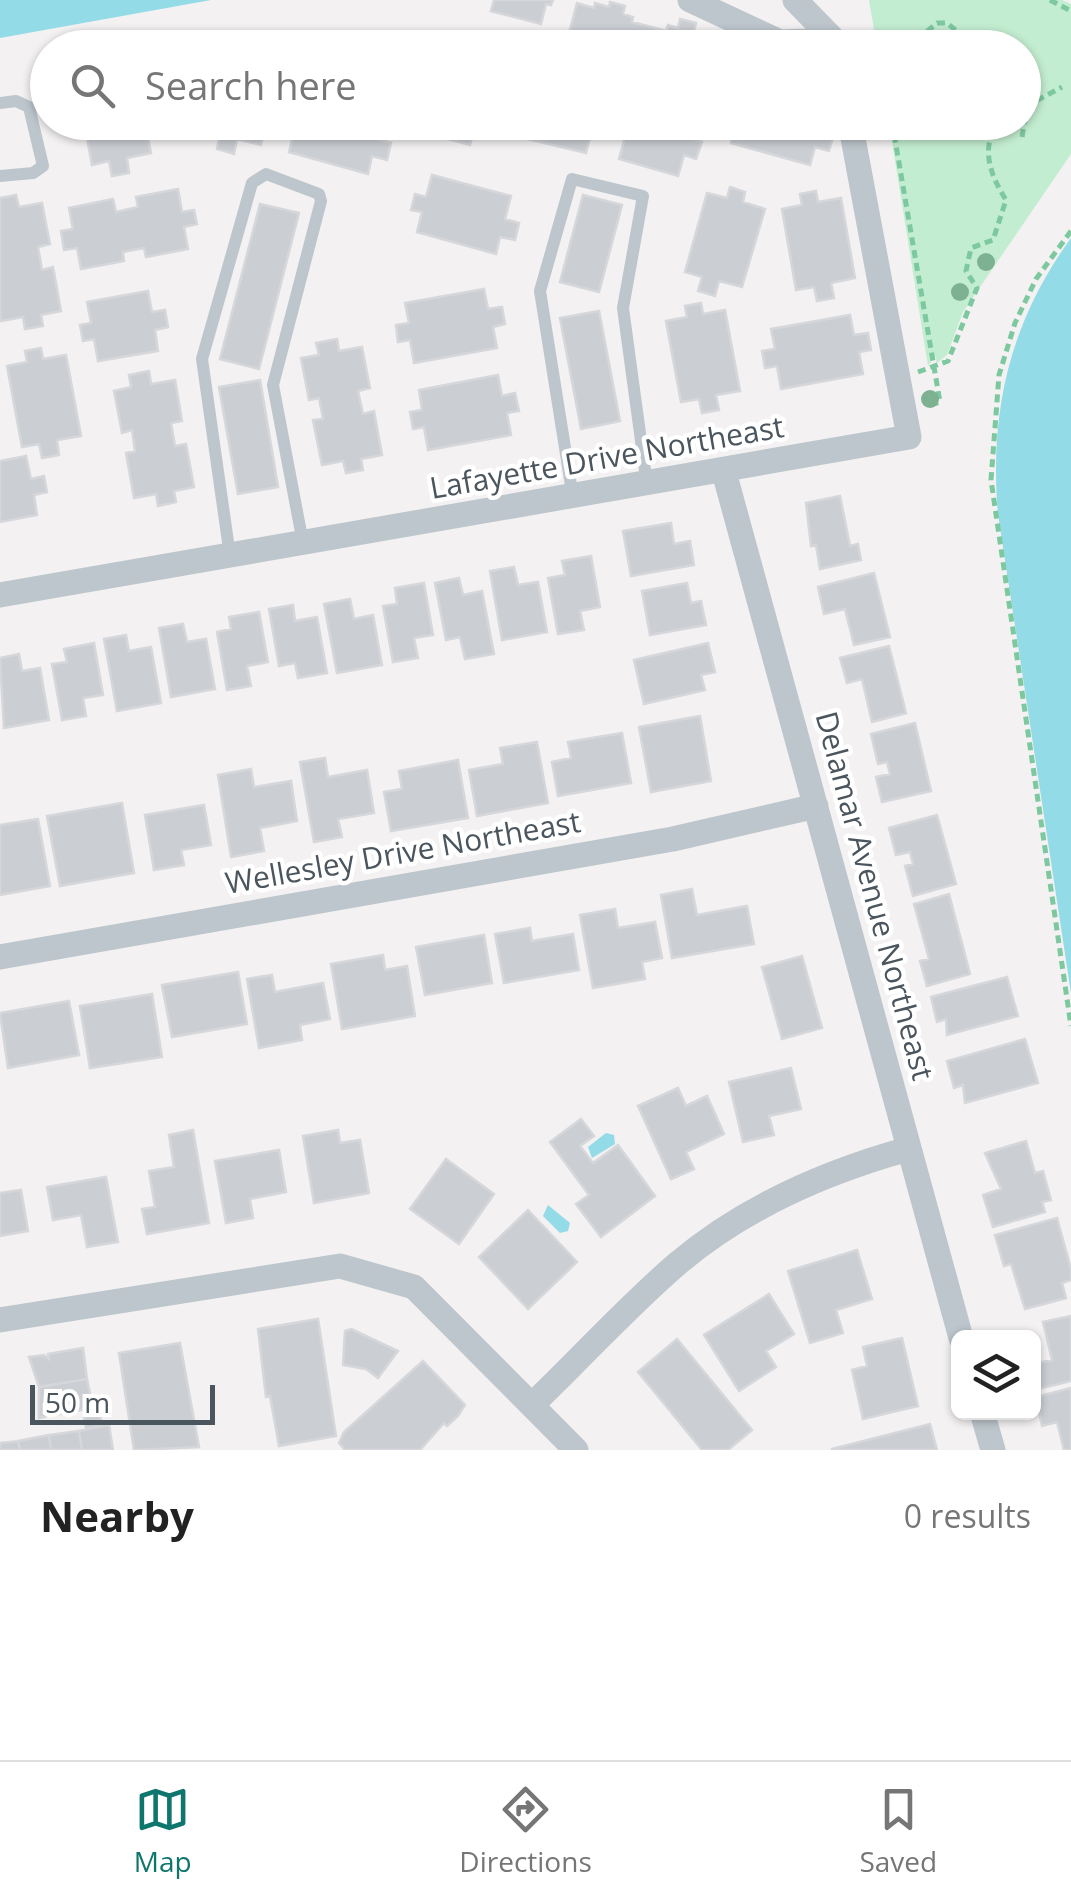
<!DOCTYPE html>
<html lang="en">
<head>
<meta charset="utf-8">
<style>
  body { margin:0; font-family:"Open Sans",sans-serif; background:#f2f2f2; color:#222 }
  .controls { position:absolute; right:30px; bottom:30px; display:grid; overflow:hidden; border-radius:15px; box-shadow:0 2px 8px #0004 }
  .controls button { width:90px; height:90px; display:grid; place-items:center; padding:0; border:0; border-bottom:2px solid #e0e0e0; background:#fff; color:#222; font:50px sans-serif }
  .scale { position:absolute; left:30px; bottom:25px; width:185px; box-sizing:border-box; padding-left:10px; border:5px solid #4a555d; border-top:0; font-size:28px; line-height:35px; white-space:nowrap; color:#4a555d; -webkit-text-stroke:8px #fff; paint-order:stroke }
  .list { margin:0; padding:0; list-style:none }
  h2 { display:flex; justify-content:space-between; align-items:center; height:130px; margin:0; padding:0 40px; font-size:42px }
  h2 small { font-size:32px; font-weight:400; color:#767676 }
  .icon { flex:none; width:55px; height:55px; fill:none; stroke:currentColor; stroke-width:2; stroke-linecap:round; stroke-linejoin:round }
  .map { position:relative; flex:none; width:1071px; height:1450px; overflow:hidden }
  .search { position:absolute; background:#fff; box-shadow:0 2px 8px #0004; left:30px; right:30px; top:30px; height:110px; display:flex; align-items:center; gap:25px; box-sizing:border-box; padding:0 35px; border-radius:55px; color:#767676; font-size:38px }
  .sheet { height:310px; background:#fff }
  nav { display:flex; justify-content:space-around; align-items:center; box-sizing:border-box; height:140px; border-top:2px solid #e0e0e0; background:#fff; font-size:28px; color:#767676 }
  nav a { display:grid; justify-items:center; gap:5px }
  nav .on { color:#0f766e }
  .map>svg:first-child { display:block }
</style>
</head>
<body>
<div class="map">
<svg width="1071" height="1450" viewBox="0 0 1071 1450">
  <rect width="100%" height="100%" fill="#f3f1f1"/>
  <path fill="#c3edd0" d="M 869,0 L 1062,0 L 1071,4 L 1071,154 L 963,312 L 947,355 L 937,363 L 935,356 L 928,366 L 889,123 L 1024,122 L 1024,48 L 877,47 Z"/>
  <path fill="#93dbe6" d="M 0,0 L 211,0 L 0,38 Z
    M 1071,238 L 1071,993 L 998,514 C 989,411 1010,322 1071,238 Z
    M 606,1133 L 614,1135 L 615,1144 L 592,1158 L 588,1147 Z
    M 548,1205 L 570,1223 L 568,1231 L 560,1233 L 543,1216 Z"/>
  <path fill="#cbced3" stroke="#d5d7db" stroke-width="2.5" d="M 494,0 L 553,0 L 551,5 L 546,4 L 541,24 L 491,11 Z
    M 610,2 L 625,6 L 623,14 L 633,17 L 632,22 L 666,31 L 668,25 L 678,28 L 680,19 L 696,23 L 694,32 L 704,35 L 702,40 L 722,48 L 614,48 L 600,43 L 599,48 L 565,48 L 577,3 L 594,8 L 595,3 L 609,7 Z
    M 84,122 L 145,122 L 151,153 L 127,158 L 129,173 L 112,176 L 109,161 L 92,165 Z
    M 205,122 L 266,122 L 261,145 L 237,139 L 234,154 L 217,149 L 220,135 L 203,131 Z
    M 284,122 L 381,122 L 376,139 L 391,143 L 387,160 L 372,156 L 368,174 L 289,152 L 294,132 L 283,129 Z
    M 433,122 L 490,122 L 488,130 L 475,126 L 470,145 L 430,134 Z
    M 532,122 L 594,122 L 586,153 L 528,139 Z
    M 618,122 L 693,122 L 689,138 L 702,142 L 696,159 L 684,155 L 678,176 L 619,159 L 625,137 L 615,134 Z
    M 734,122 L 821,122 L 819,130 L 834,134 L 829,151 L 815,147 L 810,165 L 731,143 Z
    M 432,175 L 511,196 L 505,219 L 519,223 L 515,240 L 500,237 L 496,254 L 417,232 L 422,212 L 411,210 L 415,194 L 426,197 Z
    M 730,187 L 745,192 L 743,202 L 765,209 L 742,287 L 719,281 L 715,296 L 698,291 L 702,277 L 685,272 L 707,193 L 727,198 Z
    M 178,189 L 182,212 L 194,210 L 197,224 L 184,227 L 188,249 L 146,257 L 144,248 L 123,252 L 124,261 L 81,269 L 77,248 L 64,250 L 61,231 L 73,229 L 69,208 L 113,199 L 116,212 L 138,207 L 136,197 Z
    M 816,191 L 818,202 L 841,198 L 855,278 L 831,283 L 834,298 L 817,301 L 814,287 L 796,290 L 782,209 L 802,205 L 800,194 Z
    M 16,195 L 19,207 L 42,203 L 50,244 L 38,247 L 42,270 L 53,267 L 61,311 L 41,315 L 43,326 L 25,329 L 23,317 L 1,321 L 0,315 L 0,198 Z
    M 583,195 L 622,205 L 599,292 L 560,282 Z
    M 260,204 L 299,213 L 259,369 L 220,359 Z
    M 484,289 L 488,309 L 502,307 L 505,324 L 493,327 L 497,348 L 414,363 L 410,340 L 398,342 L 396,325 L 409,323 L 405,303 Z
    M 148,291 L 152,312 L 165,310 L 168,327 L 155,330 L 158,351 L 98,361 L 94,339 L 83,341 L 80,325 L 91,323 L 87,302 Z
    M 701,303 L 703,314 L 725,310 L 740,391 L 716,395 L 719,410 L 702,413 L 699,399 L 681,402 L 666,321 L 687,317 L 685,306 Z
    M 599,311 L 620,421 L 581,429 L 560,318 Z
    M 850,315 L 854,335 L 868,333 L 871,350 L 859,352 L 863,374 L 781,389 L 777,366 L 765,368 L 762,351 L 775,349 L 771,329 Z
    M 337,339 L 339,351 L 362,347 L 370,388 L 358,391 L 363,414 L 374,411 L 382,455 L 361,459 L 363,470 L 346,473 L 343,461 L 322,465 L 313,420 L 323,419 L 319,398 L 309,400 L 301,358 L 319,355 L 316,343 Z
    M 41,348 L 43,359 L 66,355 L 81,436 L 57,440 L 59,455 L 42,458 L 39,444 L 22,447 L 7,366 L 27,362 L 25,351 Z
    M 149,371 L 151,384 L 175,380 L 182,421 L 171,423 L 175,446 L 186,444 L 194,487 L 174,491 L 176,502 L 158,506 L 156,494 L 134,498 L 126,453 L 135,451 L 132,430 L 122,433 L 114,391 L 131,387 L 129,375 Z
    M 498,375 L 502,396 L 515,393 L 519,411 L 507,413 L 511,435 L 428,450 L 424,427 L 413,429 L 410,412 L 422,410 L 419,390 Z
    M 260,380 L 278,487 L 238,494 L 219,387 Z
    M 26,456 L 31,479 L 44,476 L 47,492 L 34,495 L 37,515 L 0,522 L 0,461 Z
    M 840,496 L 850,546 L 858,544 L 861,560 L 820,569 L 816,545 L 811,546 L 806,503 Z
    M 671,523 L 674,544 L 690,541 L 694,565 L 631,576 L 623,531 Z
    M 591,556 L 600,607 L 580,611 L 584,630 L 558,634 L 548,578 L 565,575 L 562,561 Z
    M 514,567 L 518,585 L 538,582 L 547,632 L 502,640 L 490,571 Z
    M 874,573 L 890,637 L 854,645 L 845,609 L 824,614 L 818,587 Z
    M 459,578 L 463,595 L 482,591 L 494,654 L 465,659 L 460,637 L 446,640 L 435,583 Z
    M 424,583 L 433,635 L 414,638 L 418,658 L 393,662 L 383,606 L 397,604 L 395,588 Z
    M 687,583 L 691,603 L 701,601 L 706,625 L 650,635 L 642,591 Z
    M 350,599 L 354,619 L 373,615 L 382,665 L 337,673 L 324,604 Z
    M 293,605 L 295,621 L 317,617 L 327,673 L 298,678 L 295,663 L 279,666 L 269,609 Z
    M 259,612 L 268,662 L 247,666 L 251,686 L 227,690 L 217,632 L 231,629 L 229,617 Z
    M 183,624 L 187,642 L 206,639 L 215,689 L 171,697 L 159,628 Z
    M 126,635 L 129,651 L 151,647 L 161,703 L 117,711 L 104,639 Z
    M 94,643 L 103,695 L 83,698 L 86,716 L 62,720 L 52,664 L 67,662 L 64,649 Z
    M 708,643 L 715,672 L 701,675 L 705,690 L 644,704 L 634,660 Z
    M 889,646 L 906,713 L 872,722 L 862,679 L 847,683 L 840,658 Z
    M 19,654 L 22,671 L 40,668 L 49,720 L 4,728 L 0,658 Z
    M 700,716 L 711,781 L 651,792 L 639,727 Z
    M 915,723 L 931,791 L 882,802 L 876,777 L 890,774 L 887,762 L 878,764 L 871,734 Z
    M 622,733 L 631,783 L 558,796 L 552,762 L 571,758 L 568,742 Z
    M 537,742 L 548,803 L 477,816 L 469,770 L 503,764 L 500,748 Z
    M 325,758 L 328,777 L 367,770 L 374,813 L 338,819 L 342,837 L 314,842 L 300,762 Z
    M 458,760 L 468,818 L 391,831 L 384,792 L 402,789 L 399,771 Z
    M 251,769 L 254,787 L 291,781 L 297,821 L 260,828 L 264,851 L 231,857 L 218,775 Z
    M 122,803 L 134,873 L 60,886 L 47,816 Z
    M 204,805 L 211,845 L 181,850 L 184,865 L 154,870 L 145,815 Z
    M 937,815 L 956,884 L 913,896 L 905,866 L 913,864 L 910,852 L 896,855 L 889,828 Z
    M 38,819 L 50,886 L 0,895 L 0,825 Z
    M 692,889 L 697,915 L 747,906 L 754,944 L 672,958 L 661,895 Z
    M 949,894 L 970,974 L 927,986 L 920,961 L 929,959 L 914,904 Z
    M 615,909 L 618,928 L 655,922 L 662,958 L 642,962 L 645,979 L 593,988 L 580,915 Z
    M 530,928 L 532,941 L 573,934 L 579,970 L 504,983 L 495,934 Z
    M 484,935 L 492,983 L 425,995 L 416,947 Z
    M 383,955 L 385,970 L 407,966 L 415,1016 L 342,1029 L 331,964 Z
    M 802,956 L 822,1028 L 782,1039 L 762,967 Z
    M 238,972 L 247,1024 L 172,1037 L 162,985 Z
    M 272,975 L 275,992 L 323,983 L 330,1019 L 300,1025 L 302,1040 L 259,1048 L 247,979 Z
    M 1007,977 L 1018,1016 L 947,1035 L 946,1019 L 937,1022 L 931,997 Z
    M 152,994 L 162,1057 L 90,1068 L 80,1006 Z
    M 69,1001 L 79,1055 L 8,1068 L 0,1013 Z
    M 1025,1039 L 1038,1083 L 965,1103 L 963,1085 L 954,1088 L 947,1061 Z
    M 791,1068 L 801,1109 L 769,1116 L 774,1135 L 743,1142 L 729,1082 Z
    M 678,1088 L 686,1106 L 707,1096 L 724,1134 L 686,1152 L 694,1169 L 671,1179 L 638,1106 Z
    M 581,1119 L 594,1136 L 580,1146 L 593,1163 L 618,1145 L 655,1196 L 601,1237 L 576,1204 L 589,1195 L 550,1142 Z
    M 193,1130 L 209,1223 L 147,1234 L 142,1209 L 155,1207 L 149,1171 L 174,1167 L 169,1135 Z
    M 338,1130 L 340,1143 L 360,1140 L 369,1193 L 314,1203 L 303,1136 Z
    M 1026,1141 L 1035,1173 L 1043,1171 L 1051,1200 L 1042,1202 L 1045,1212 L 993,1227 L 983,1195 L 1001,1189 L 985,1153 Z
    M 279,1150 L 286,1192 L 250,1199 L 253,1218 L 226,1223 L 215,1161 Z
    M 446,1159 L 494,1194 L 459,1244 L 410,1209 Z
    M 106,1177 L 118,1242 L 87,1247 L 81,1215 L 53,1220 L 47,1187 Z
    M 21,1190 L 28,1231 L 0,1236 L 0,1193 Z
    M 528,1210 L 577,1262 L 528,1309 L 479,1257 Z
    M 1057,1218 L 1071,1269 L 1071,1280 L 1062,1283 L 1066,1298 L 1025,1309 L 1011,1264 L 1004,1266 L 995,1235 Z
    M 857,1250 L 872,1299 L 836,1310 L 843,1333 L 810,1343 L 788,1271 Z
    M 769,1294 L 794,1334 L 766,1351 L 776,1367 L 739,1391 L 704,1335 Z
    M 1071,1316 L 1071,1381 L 1038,1389 L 1034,1364 L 1052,1360 L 1043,1322 Z
    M 318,1319 L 336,1436 L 279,1446 L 270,1396 L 266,1397 L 258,1329 Z
    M 351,1329 L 398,1351 L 378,1378 L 366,1369 L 343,1365 L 345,1331 Z
    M 902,1338 L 918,1406 L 863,1419 L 852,1370 L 867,1366 L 863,1347 Z
    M 677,1339 L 752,1430 L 728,1450 L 702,1450 L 638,1372 Z
    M 180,1343 L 199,1447 L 134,1450 L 119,1353 Z
    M 83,1348 L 87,1379 L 39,1387 L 29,1357 L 44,1355 L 49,1359 L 48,1354 Z
    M 423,1361 L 465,1405 L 458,1416 L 447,1426 L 444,1423 L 420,1450 L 345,1450 L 339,1443 L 344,1432 Z
    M 87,1379 L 93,1408 L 54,1415 L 53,1410 L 44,1411 L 45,1417 L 39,1418 L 39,1387 Z
    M 1071,1388 L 1071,1450 L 1064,1450 L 1057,1422 L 1042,1426 L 1036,1397 Z
    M 100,1414 L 102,1425 L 86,1428 L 84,1417 Z
    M 930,1424 L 937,1450 L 832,1450 L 832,1449 Z
    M 109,1425 L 113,1450 L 82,1450 L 79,1431 Z
    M 79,1431 L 82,1450 L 51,1450 L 49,1435 Z
    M 49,1435 L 51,1450 L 20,1450 L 18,1441 Z
    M 18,1441 L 20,1450 L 0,1450 L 0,1443 Z"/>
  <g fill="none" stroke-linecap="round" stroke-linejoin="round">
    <path stroke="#7dc89e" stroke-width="5" stroke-dasharray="8 5" stroke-linecap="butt" d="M 1050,0 L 1071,11
      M 878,48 L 887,48
      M 907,48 L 937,23 L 947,23 L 977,48
      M 1024,101 L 1034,102 L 1062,87
      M 892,122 L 940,402 L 927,406
      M 1022,137 L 1028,102 L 1024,97
      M 1071,231 L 1036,279 L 1015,323 L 999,375 L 991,480 L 1071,1026
      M 918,372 L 948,361 L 977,288 L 966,271 L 971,248 L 993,240 L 1006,200 C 991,176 979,148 999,122"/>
    <path stroke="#bdc6cc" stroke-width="12" d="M 0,103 L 16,101 L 29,107 L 43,166 L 33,173 L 0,176
      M 573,498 L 540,291 L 572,179 L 643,196 L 623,308 L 647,485
      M 230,556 L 202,359 L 252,183 L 266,174 L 319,194 L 321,201 L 273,385 L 303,543"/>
    <path stroke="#bdc6cc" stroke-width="25" d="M 690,0 L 780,42 L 834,40
      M 795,0 L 834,40 L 835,48
      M 724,472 L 961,1338
      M 0,595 L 909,437 L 850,122
      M 0,957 L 673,839 L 816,806
      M 0,1320 L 340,1266 L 414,1287 L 576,1450
      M 534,1403 C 582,1357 627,1307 677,1264 C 743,1208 825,1172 908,1149
      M 982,1412 L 993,1450"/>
  </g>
  <g fill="#7eb092">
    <circle cx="986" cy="262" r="9"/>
    <circle cx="960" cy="292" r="9"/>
    <circle cx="930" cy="399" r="9"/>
  </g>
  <g text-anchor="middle" stroke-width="9" stroke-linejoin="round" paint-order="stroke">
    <g font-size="30" fill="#4a555d" stroke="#fff">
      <text transform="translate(607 458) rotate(-10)" y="10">Lafayette Drive Northeast</text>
      <text transform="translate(403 853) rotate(-10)" y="10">Wellesley Drive Northeast</text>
      <text transform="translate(874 896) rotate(75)" y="10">Delamar Avenue Northeast</text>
    </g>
  </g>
</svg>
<div class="controls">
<button><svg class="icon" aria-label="layers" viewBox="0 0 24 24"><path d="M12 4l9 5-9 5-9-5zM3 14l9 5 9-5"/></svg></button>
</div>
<div class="scale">50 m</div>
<div class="search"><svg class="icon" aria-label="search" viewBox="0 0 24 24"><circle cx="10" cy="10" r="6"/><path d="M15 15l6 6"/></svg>Search here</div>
</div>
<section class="sheet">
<h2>Nearby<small>0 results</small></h2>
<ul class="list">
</ul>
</section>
<nav>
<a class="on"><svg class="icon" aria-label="map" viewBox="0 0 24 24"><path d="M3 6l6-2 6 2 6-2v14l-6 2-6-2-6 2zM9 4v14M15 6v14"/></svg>Map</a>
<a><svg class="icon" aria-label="directions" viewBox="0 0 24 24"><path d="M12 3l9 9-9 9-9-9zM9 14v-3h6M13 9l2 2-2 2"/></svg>Directions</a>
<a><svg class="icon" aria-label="saved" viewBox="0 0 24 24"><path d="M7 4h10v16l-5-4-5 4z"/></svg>Saved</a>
</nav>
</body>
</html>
